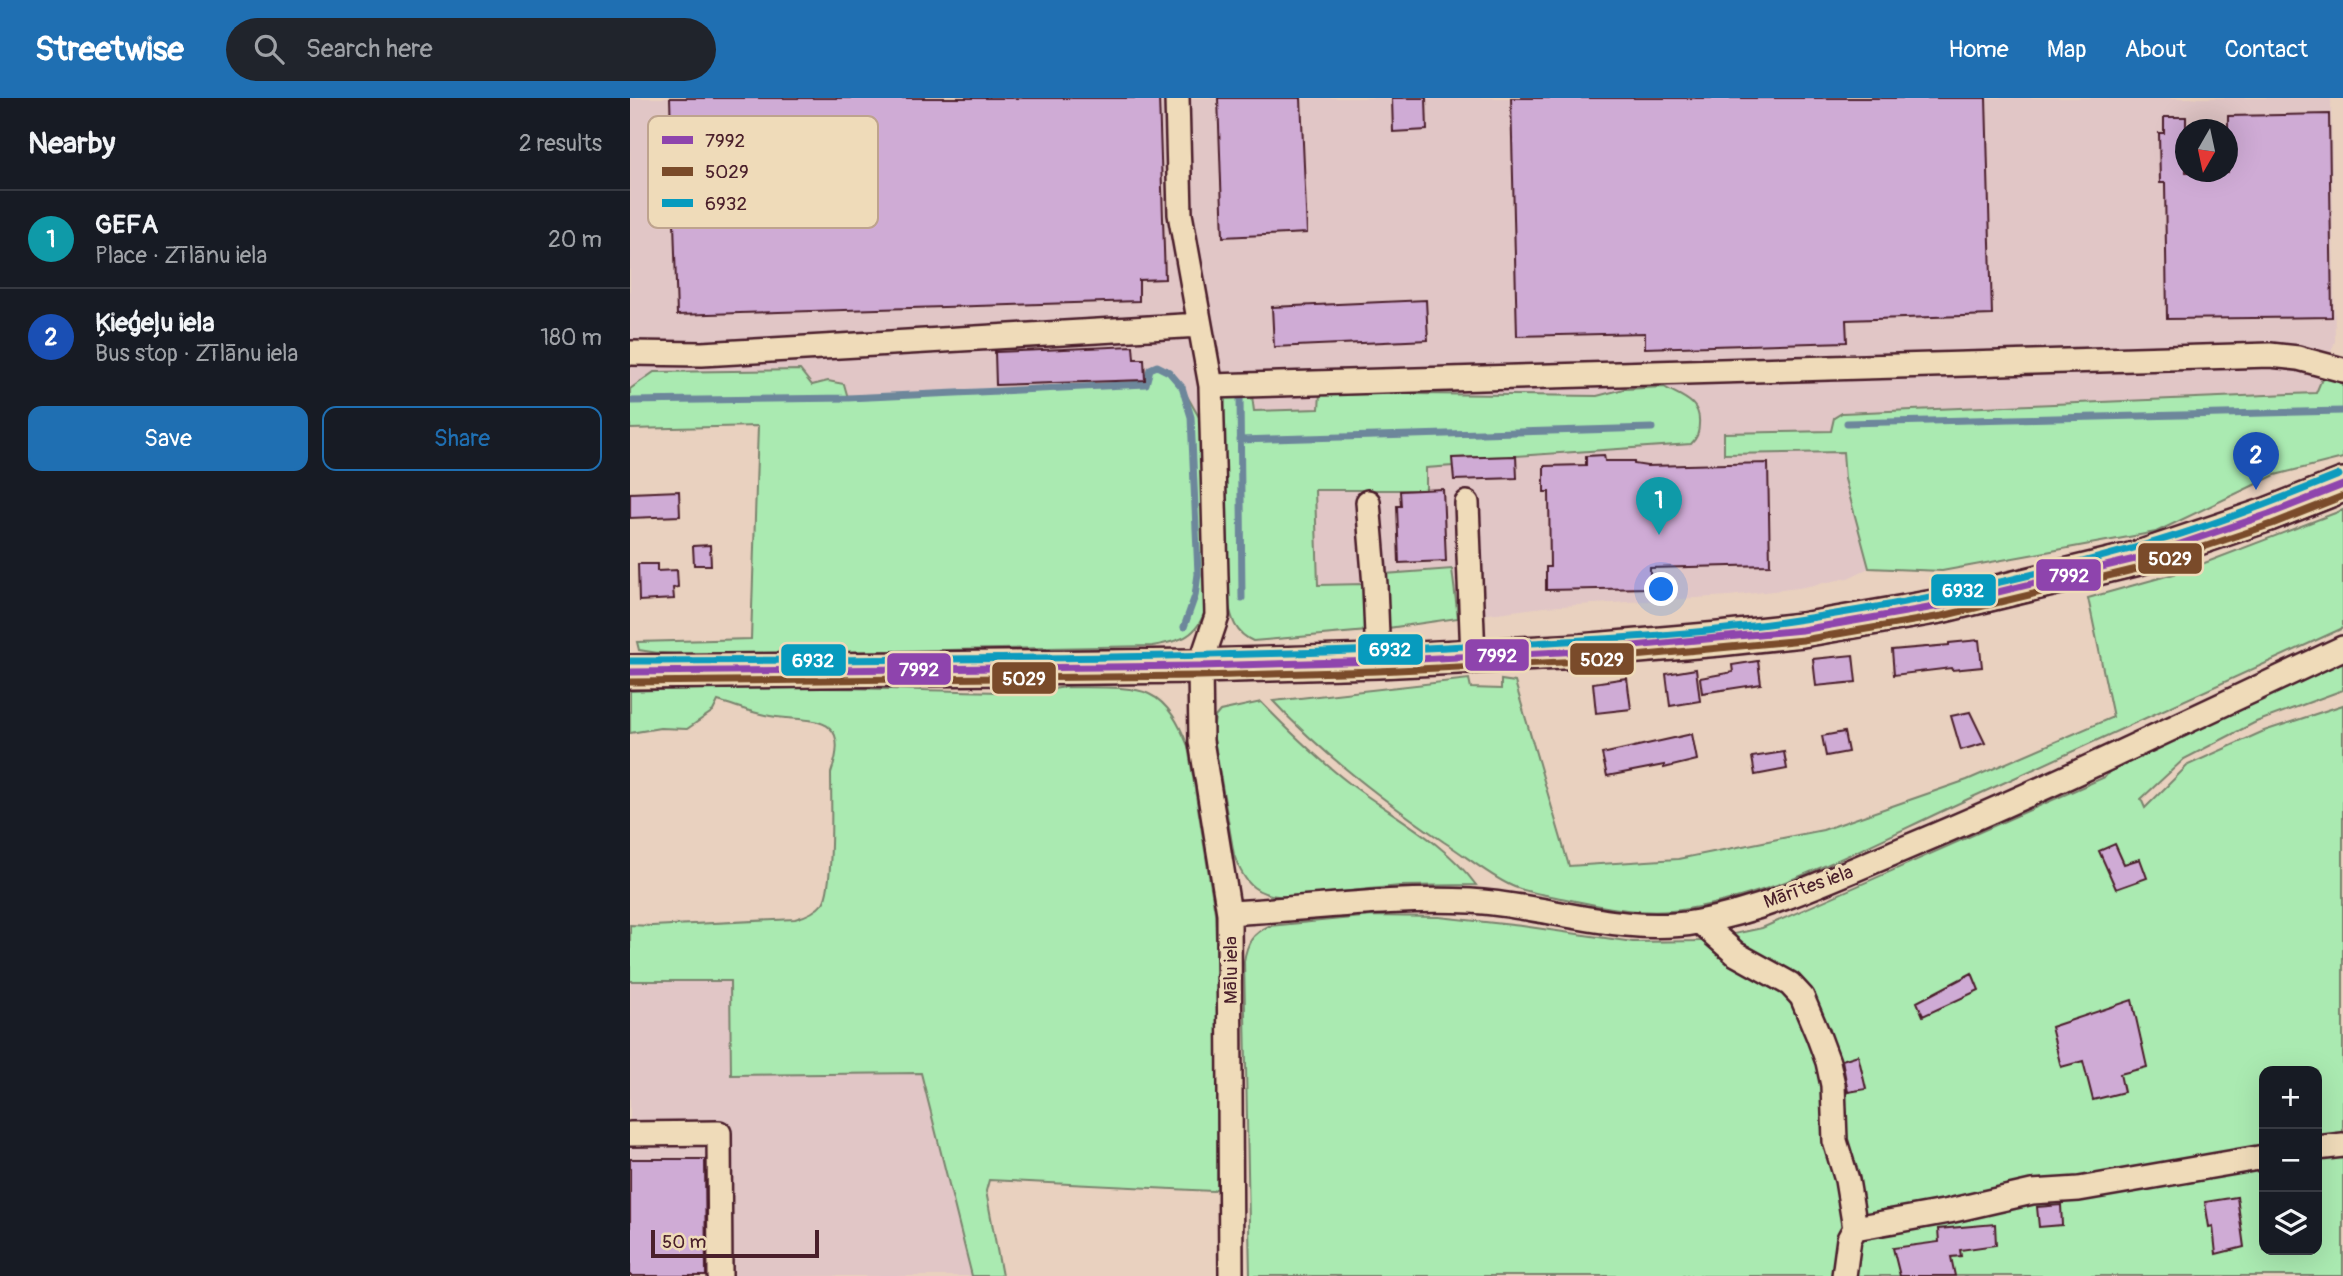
<!DOCTYPE html>
<html lang="en">
<head>
<meta charset="utf-8">
<style>
  body { margin:0; font-family:Pangolin,sans-serif; background:#20242c; color:#f1f3f6 }
  .controls { position:absolute; right:21px; bottom:21px; display:grid; overflow:hidden; border-radius:14px; box-shadow:0 7px 28px #0002 }
  .controls button { width:63px; height:63px; display:grid; place-items:center; padding:0; border:0; border-bottom:2px solid #363941; background:#171b24; color:#f1f3f6; font:35px sans-serif }
  .compass { position:absolute; left:1545px; top:21px; width:63px; height:63px; border-radius:50%; background:#171b24; box-shadow:0 7px 28px #0002; rotate:189deg }
  .scale { position:absolute; left:21px; bottom:18px; width:168px; box-sizing:border-box; padding-left:7px; border:4px solid #4a1f2b; border-top:0; font-size:19px; line-height:24px; white-space:nowrap; color:#4a1f2b; -webkit-text-stroke:5px #efdbb9; paint-order:stroke }
  .you { position:absolute; left:1032px; top:492px; width:24px; height:24px; margin:-18px; border:5px solid #fff; border-radius:50%; background:#1a73e8; box-shadow:0 0 0 10px #1a73e833 }
  .badge { display:grid; place-items:center; width:46px; height:46px; border-radius:50%; background:#1f6fb2; color:#fff; font-size:23px; font-weight:700 }
  .pin { position:absolute; translate:-50% -58px; filter:drop-shadow(0 2px 4px #0008) }
  .pin::after { content:''; position:absolute; top:37px; width:24px; height:21px; background:inherit; clip-path:polygon(0 0,100% 0,50% 100%) }
  .list { margin:0; padding:0; list-style:none }
  h2 { display:flex; justify-content:space-between; align-items:center; height:91px; margin:0; padding:0 28px; font-size:30px }
  h2 small { font-size:23px; font-weight:400; color:#9ea1a6 }
  .list li { display:grid; grid-template-columns:46px 1fr auto; gap:21px; align-items:center; box-sizing:border-box; height:98px; padding:0 28px; border-top:2px solid #363941 }
  .list b { display:block; font-size:26px; white-space:nowrap }
  .list p { margin:0; font-size:23px; white-space:nowrap; color:#9ea1a6 }
  .list em { font-size:23px; font-style:normal; color:#9ea1a6 }
  .actions { display:flex; gap:14px; padding:21px 28px }
  .actions a { flex:1; padding:16px 0; border:2px solid #1f6fb2; border-radius:14px; text-align:center; font-size:24px; color:#1f6fb2 }
  .actions .main { background:#1f6fb2; color:#fff }
  .icon { flex:none; width:38px; height:38px; fill:none; stroke:currentColor; stroke-width:2; stroke-linecap:round; stroke-linejoin:round }
  .map { position:relative; flex:none; width:1713px; height:1178px; overflow:hidden }
  header { display:flex; align-items:center; gap:42px; box-sizing:border-box; height:98px; padding:0 35px; background:#1f6fb2; color:#fff }
  header strong { font-size:33px }
  nav { display:flex; gap:38px; margin-inline-start:auto; font-size:24px }
  .search { width:490px; height:63px; background:#20242c; display:flex; align-items:center; gap:18px; box-sizing:border-box; padding:0 24px; border-radius:38px; color:#9ea1a6; font-size:26px }
  main { display:flex }
  aside { flex:1; background:#171b24 }
  .map>svg:first-child { display:block }
</style>
</head>
<body>
<header>
<strong>Streetwise</strong>
<div class="search"><svg class="icon" aria-label="search" viewBox="0 0 24 24"><circle cx="10" cy="10" r="6"/><path d="M15 15l6 6"/></svg>Search here</div>
<nav><a>Home</a><a>Map</a><a>About</a><a>Contact</a></nav>
</header>
<main>
<aside>
<h2>Nearby<small>2 results</small></h2>
<ul class="list">
<li><span class="badge" style="background:#0f9aa8">1</span><div><b>GEFA</b><p>Place · Zīlānu iela</p></div><em>20 m</em></li>
<li><span class="badge" style="background:#1a4fb4">2</span><div><b>Ķieģeļu iela</b><p>Bus stop · Zīlānu iela</p></div><em>180 m</em></li>
</ul>
<div class="actions"><a class="main">Save</a><a>Share</a></div>
</aside>
<div class="map">
<svg width="1713" height="1178" viewBox="0 0 1713 1178">
  <rect width="100%" height="100%" fill="#e9d1bf"/>
  <filter id="ink" filterUnits="userSpaceOnUse"><feTurbulence type="fractalNoise" baseFrequency=".0143" numOctaves="2"/><feDisplacementMap in="SourceGraphic" scale="14" xChannelSelector="R" yChannelSelector="G"/><feConvolveMatrix kernelMatrix="1 2 1 2 8 2 1 2 1" color-interpolation-filters="sRGB"/></filter>
  <g filter="url(#ink)">
    <path fill="#e1c6c6" fill-rule="evenodd" d="M 0,0 L 1701,0 L 1705,243 L 1687,295 L 1212,315 L 1204,320 L 1201,333 L 1094,335 L 1095,356 L 1214,354 L 1215,381 L 1239,470 L 1218,480 L 1169,490 L 1099,498 L 914,509 L 828,520 L 822,471 L 755,476 L 758,530 L 737,533 L 688,487 L 685,392 L 796,392 L 795,370 L 822,368 L 822,360 L 886,358 L 994,291 L 967,298 L 691,295 L 690,311 L 623,313 L 622,298 L 593,314 L 574,328 L 552,289 L 539,274 L 516,286 L 218,300 L 217,291 L 207,283 L 182,287 L 24,274 L 0,291 ZM 1556,32 L 1598,32 L 1598,74 L 1556,74 Z
      M 0,883 L 100,883 L 102,977 L 291,975 L 342,1178 L 0,1178 Z"/>
    <path fill="#aaeab1" stroke="#7a846e" stroke-width="2" fill-rule="evenodd" d="M 527,268 L 539,274 L 552,289 L 574,328 L 576,509 C 568,539 551,543 522,548 L 62,557 L 28,555 L 9,552 L 7,544 L 121,541 L 128,328 L 0,331 L 0,291 L 24,274 L 170,272 L 182,287 L 198,283 L 214,286 L 218,300 L 516,286 L 520,271 Z
      M 1694,276 L 1713,278 L 1713,360 L 1645,377 L 1526,434 L 1312,473 L 1239,470 L 1215,381 L 1213,354 L 1094,356 L 1094,335 L 1201,333 L 1204,320 L 1212,315 L 1686,295 Z
      M 1034,289 C 1051,299 1071,303 1069,326 C 1069,335 1067,340 1061,346 L 886,358 L 823,360 L 823,368 L 796,370 L 796,392 L 685,392 L 688,487 L 734,486 L 737,533 L 623,543 C 605,535 602,522 598,504 L 593,314 L 595,298 L 622,298 L 624,313 L 689,311 L 690,295 L 967,298 L 994,291 Z
      M 1713,412 L 1713,530 C 1587,587 1461,644 1336,702 C 1246,743 1155,795 1057,811 C 1013,819 969,808 926,799 C 911,796 894,794 880,787 C 857,776 836,758 814,744 C 754,703 693,657 643,603 L 839,581 L 841,590 L 871,591 L 871,582 L 885,584 L 939,768 L 1048,761 L 1193,732 L 1337,682 L 1483,619 L 1458,500 L 1551,474 Z
      M 822,471 L 828,520 L 758,530 L 755,476 Z
      M 1713,562 L 1713,592 L 1626,624 L 1554,661 L 1511,701 L 1515,710 L 1558,667 L 1634,633 L 1713,607 L 1713,1178 L 620,1178 L 614,863 C 617,845 622,836 639,828 L 743,818 L 809,819 L 892,828 L 1003,844 L 1071,843 L 1132,830 L 1475,679 L 1488,663 ZM 1634,973 L 1687,973 L 1687,1152 L 1634,1152 Z
      M 436,589 C 457,590 501,587 519,596 C 539,605 550,628 558,648 L 585,814 L 589,923 L 587,1090 L 583,1093 L 359,1082 L 356,1093 L 372,1178 L 342,1178 L 291,975 L 101,977 L 100,883 L 0,883 L 0,827 L 22,828 L 165,821 C 176,818 186,814 193,805 C 204,789 201,698 201,675 C 224,610 174,626 135,617 C 119,614 103,607 88,603 L 83,613 L 57,631 L 30,630 L 0,635 L 0,593 C 97,589 196,589 293,592 C 341,593 388,597 436,589 Z
      M 631,604 C 658,632 688,661 719,685 C 761,717 815,744 846,787 L 770,788 L 659,799 C 627,798 615,788 604,757 L 583,635 L 585,619 L 590,613 Z"/>
    <g fill="none" stroke-linecap="round" stroke-linejoin="round">
      <path stroke="#6d879b" stroke-width="7" d="M 610,297 L 612,500
        M 0,303 L 218,300 L 516,286 L 520,271 L 527,268 L 539,274 L 552,289 L 561,319 L 568,476 L 565,498 L 554,529
        M 1217,325 L 1713,313
        M 610,342 L 1022,330"/>
    </g>
    <path fill="#cfabd5" stroke="#4a1f2b" stroke-width="2" d="M 40,0 L 529,0 L 535,181 L 509,182 L 509,203 L 47,217 Z
      M 588,0 L 671,0 L 677,135 L 593,139 Z
      M 762,0 L 796,0 L 797,32 L 763,34 Z
      M 881,0 L 1356,0 L 1362,217 L 1216,222 L 1217,244 L 1015,250 L 1015,235 L 887,238 Z
      M 1699,16 L 1702,219 L 1537,221 L 1535,85 L 1530,85 L 1529,35 L 1534,35 L 1534,19 L 1556,19 L 1556,74 L 1598,74 L 1598,18 Z
      M 796,202 L 798,242 L 644,249 L 642,209 Z
      M 503,248 L 504,261 L 514,261 L 515,282 L 366,287 L 365,254 Z
      M 974,357 L 975,363 L 1004,363 L 1004,366 L 1017,368 L 1138,365 L 1140,467 L 1020,470 L 1020,490 L 916,492 L 916,469 L 920,469 L 919,394 L 914,394 L 914,368 L 956,367 L 956,358 Z
      M 886,358 L 887,380 L 824,382 L 822,360 Z
      M 813,391 L 816,463 L 769,465 L 767,408 L 771,408 L 770,393 Z
      M 49,393 L 50,418 L 0,420 L 0,395 Z
      M 80,447 L 81,467 L 64,467 L 63,448 Z
      M 8,466 L 27,466 L 27,473 L 47,472 L 48,489 L 43,490 L 44,501 L 9,503 Z
      M 1349,542 L 1352,569 L 1322,572 L 1321,570 L 1264,577 L 1262,552 L 1319,547 L 1319,545 Z
      M 1223,557 L 1226,584 L 1186,588 L 1183,561 Z
      M 1128,563 L 1131,586 L 1072,595 L 1070,580 L 1103,574 L 1102,567 Z
      M 1066,571 L 1070,603 L 1040,608 L 1036,576 Z
      M 997,580 L 1001,611 L 966,615 L 963,585 Z
      M 1340,614 L 1355,645 L 1331,652 L 1321,618 Z
      M 1214,634 L 1218,654 L 1196,658 L 1192,638 Z
      M 1062,636 L 1067,662 L 1034,670 L 1034,667 L 977,678 L 972,656 Z
      M 1154,654 L 1157,671 L 1125,677 L 1122,659 Z
      M 1485,746 L 1494,766 L 1510,761 L 1517,780 L 1486,791 L 1469,753 Z
      M 1342,875 L 1349,892 L 1293,918 L 1287,904 Z
      M 1502,902 L 1517,969 L 1490,976 L 1494,994 L 1463,1002 L 1453,963 L 1431,969 L 1421,929 Z
      M 1228,957 L 1236,991 L 1218,994 L 1212,962 Z
      M 0,1061 L 75,1061 L 76,1178 L 0,1178 Z
      M 1607,1099 L 1614,1149 L 1586,1156 L 1583,1128 L 1579,1129 L 1575,1104 Z
      M 1431,1107 L 1432,1127 L 1409,1129 L 1407,1109 Z
      M 1365,1126 L 1366,1147 L 1330,1152 L 1331,1158 L 1321,1159 L 1325,1178 L 1270,1178 L 1263,1150 L 1309,1144 L 1308,1131 Z"/>
    <g fill="none" stroke-linecap="round" stroke-linejoin="round">
      <defs>
        <path id="minor" d="M 547,0 L 550,116 L 581,288 L 587,518 L 570,568 L 571,643 L 599,815 L 601,1178
          M 0,255 L 72,256 L 570,227
          M 581,288 L 1640,257 L 1668,260 L 1713,272
          M 738,404 L 745,487 L 748,563
          M 837,405 L 843,559
          M 599,815 C 679,811 760,799 841,803 C 916,807 992,838 1068,824 C 1140,811 1207,778 1273,751 C 1422,689 1567,618 1713,550
          M 1070,824 L 1106,856 L 1160,886 L 1172,899 L 1188,937 L 1198,964 L 1203,987 L 1205,1043 L 1217,1082 L 1225,1130 L 1219,1141 L 1214,1178
          M 0,1036 L 89,1035 L 90,1178
          M 1687,1050 L 1713,1047
          M 1225,1130 L 1319,1113 L 1402,1094 L 1449,1091 L 1634,1059"/>
        <path id="highway" d="M 0,574 L 570,568 L 748,563 L 951,553 L 1089,541 L 1172,532 L 1310,508 L 1509,460 L 1639,416 L 1713,387"/>
      </defs>
      <use href="#minor" stroke="#4a1f2b" stroke-width="28"/>
      <use href="#highway" stroke="#4a1f2b" stroke-width="38"/>
      <use href="#minor" stroke="#efdbb9" stroke-width="23"/>
      <use href="#highway" stroke="#efdbb9" stroke-width="33"/>
      <defs>
        <path id="bus-1" d="M 0,574 L 570,568 L 748,563 L 951,553 L 1172,532 L 1310,508 L 1509,460 L 1639,416 L 1713,387"/>
        <path id="bus-2" d="M 0,584 L 570,578 L 748,573 L 952,563 L 1173,542 L 1312,518 L 1511,470 L 1642,426 L 1713,398"/>
        <path id="bus-3" d="M 0,563 C 272,561 545,562 817,549 C 936,543 1056,539 1173,521 C 1284,505 1397,480 1504,450 C 1574,431 1642,404 1709,377"/>
      </defs>
      <use href="#bus-1" stroke="#efdbb9" stroke-width="12"/>
      <use href="#bus-2" stroke="#efdbb9" stroke-width="12"/>
      <use href="#bus-3" stroke="#efdbb9" stroke-width="12"/>
      <use href="#bus-1" stroke="#8e44ad" stroke-width="7"/>
      <use href="#bus-2" stroke="#7a4b2a" stroke-width="7"/>
      <use href="#bus-3" stroke="#079bbe" stroke-width="7"/>
    </g>
  </g>
  <g text-anchor="middle" stroke-width="7" stroke-linejoin="round" paint-order="stroke">
    <g font-size="19" fill="#4a1f2b" stroke="#efdbb9">
      <text transform="translate(1178 788) rotate(-20)" y="7">Mārītes iela</text>
      <text transform="translate(600 872) rotate(-90)" y="7">Mālu iela</text>
    </g>
  </g>
  <rect x="18" y="18" width="230" height="112" rx="10" fill="#efdbb9" stroke="#bea38e" stroke-width="2"/>
  <rect x="32" y="38" width="31" height="8" fill="#8e44ad"/>
  <rect x="32" y="69" width="31" height="9" fill="#7a4b2a"/>
  <rect x="32" y="101" width="31" height="8" fill="#079bbe"/>
  <g font-size="19" fill="#4a1f2b">
    <text x="75" y="49">7992</text>
    <text x="75" y="80">5029</text>
    <text x="75" y="112">6932</text>
  </g>
  <g stroke="#efdbb9" stroke-width="2.5">
    <rect x="1507" y="444" width="66" height="33" rx="7" fill="#7a4b2a"/>
    <rect x="1405" y="460" width="67" height="34" rx="7" fill="#8e44ad"/>
    <rect x="1300" y="475" width="67" height="34" rx="7" fill="#079bbe"/>
    <rect x="727" y="535" width="67" height="33" rx="7" fill="#079bbe"/>
    <rect x="834" y="540" width="66" height="34" rx="7" fill="#8e44ad"/>
    <rect x="939" y="544" width="66" height="34" rx="7" fill="#7a4b2a"/>
    <rect x="150" y="545" width="67" height="34" rx="7" fill="#079bbe"/>
    <rect x="256" y="554" width="66" height="34" rx="7" fill="#8e44ad"/>
    <rect x="361" y="563" width="66" height="34" rx="7" fill="#7a4b2a"/>
  </g>
  <g font-size="19" text-anchor="middle" font-weight="bold" fill="#fff">
    <text x="1540" y="467">5029</text>
    <text x="1439" y="484">7992</text>
    <text x="1333" y="499">6932</text>
    <text x="760" y="558">6932</text>
    <text x="867" y="564">7992</text>
    <text x="972" y="568">5029</text>
    <text x="183" y="569">6932</text>
    <text x="289" y="578">7992</text>
    <text x="394" y="587">5029</text>
  </g>
</svg>
<div class="controls">
<button>+</button>
<button>−</button>
<button><svg class="icon" aria-label="layers" viewBox="0 0 24 24"><path d="M12 4l9 5-9 5-9-5zM3 14l9 5 9-5"/></svg></button>
</div>
<svg class="compass" viewBox="-18 -18 36 36"><path d="M0-13l5 13h-10z" fill="#e53935"/><path d="M0 13l5-13h-10z" fill="#9ea1a6"/></svg>
<div class="scale">50 m</div>
<div class="you"></div>
<div class="pin badge" style="left:1029px;top:437px;background:#0f9aa8">1</div>
<div class="pin badge" style="left:1626px;top:392px;background:#1a4fb4">2</div>
</div>
</main>
</body>
</html>
